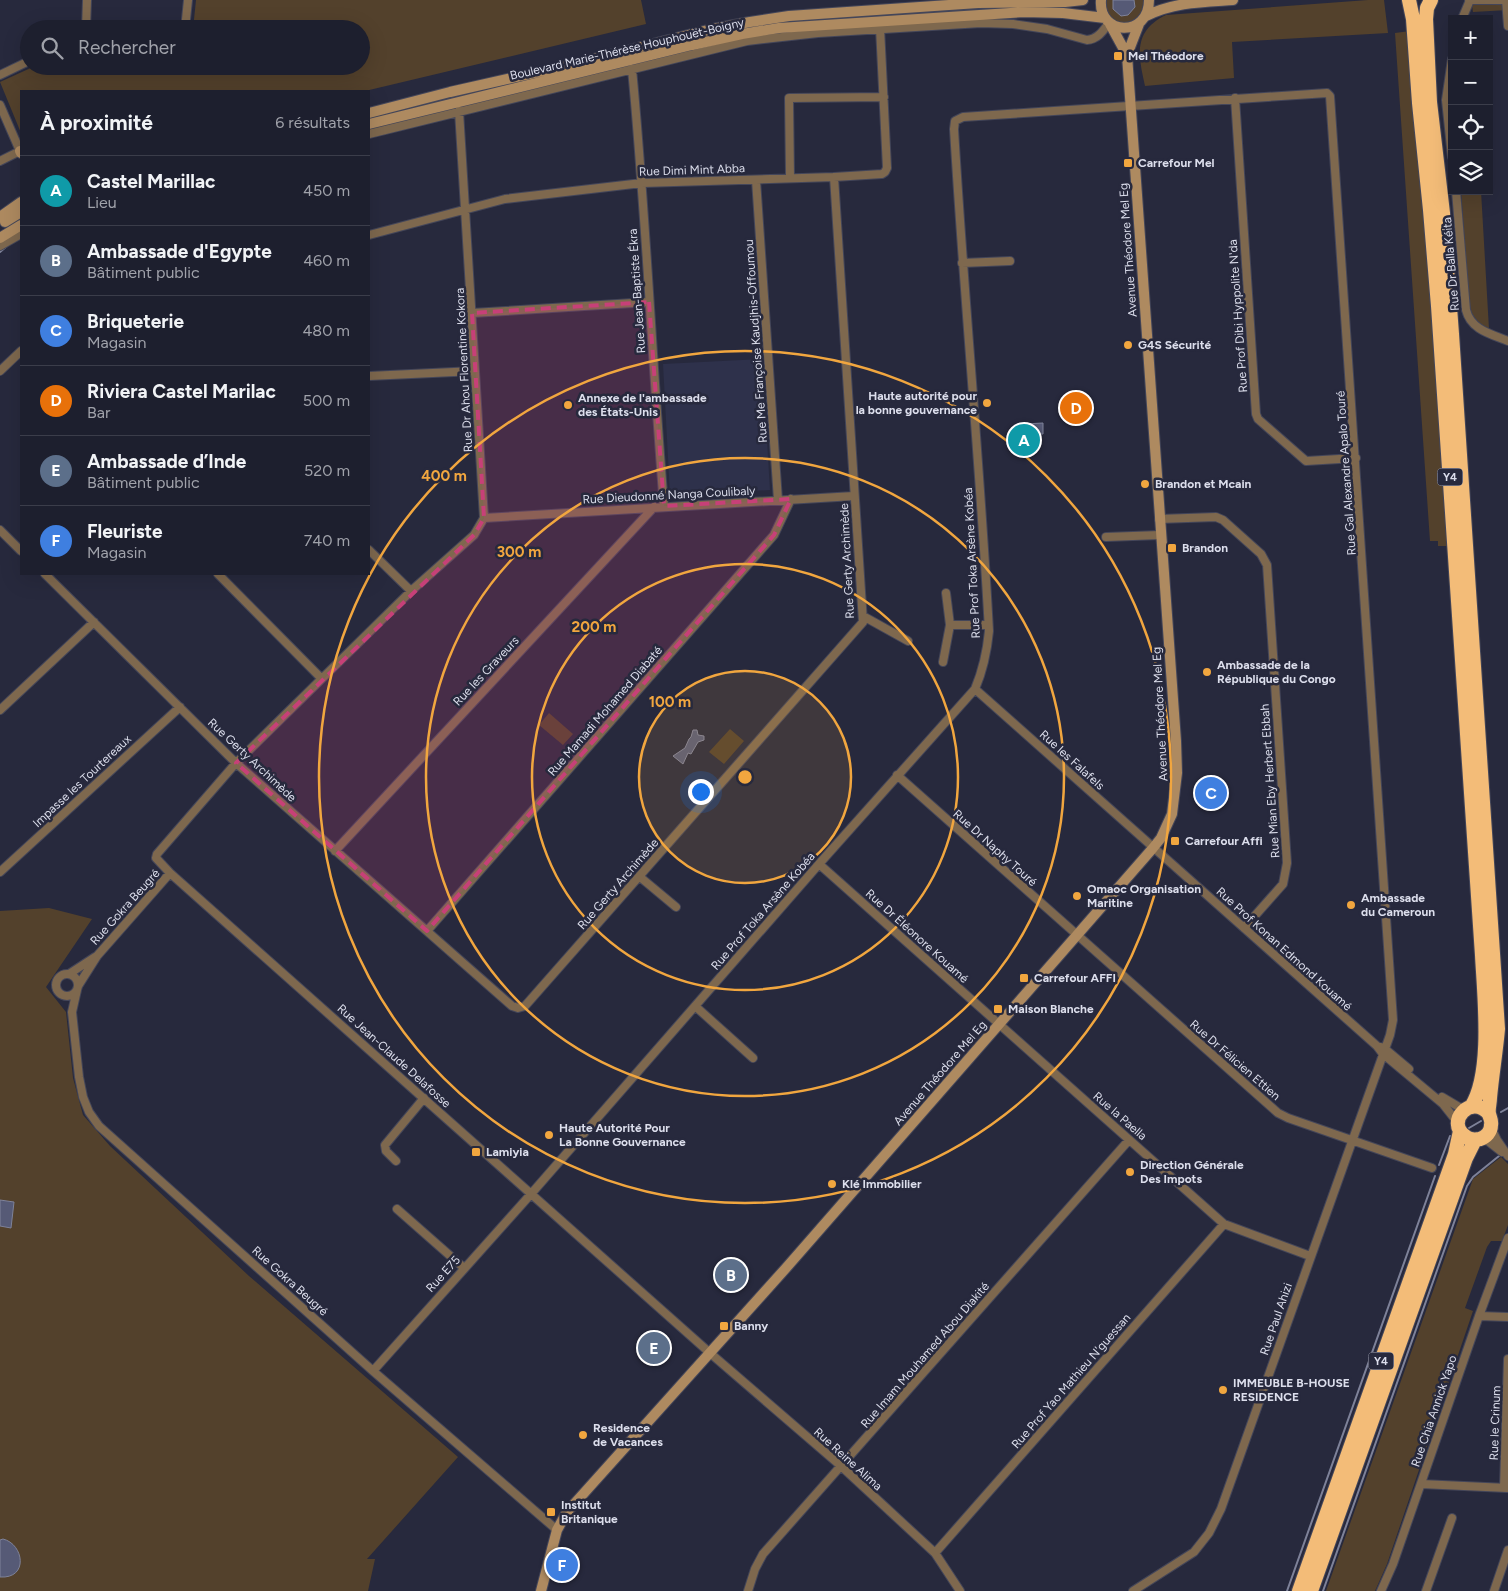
<!DOCTYPE html>
<html lang="fr">
<head>
<meta charset="utf-8">
<style>
  body { margin:0; font-family:Figtree,sans-serif; background:#252736; color:#f1f3f6 }
  .controls { position:absolute; right:15px; top:15px; display:grid; overflow:hidden; border-radius:0px; box-shadow:0 5px 20px #0002 }
  .controls button { width:45px; height:45px; display:grid; place-items:center; padding:0; border:0; border-bottom:1px solid #3b3d4a; background:#1d1f2e; color:#f1f3f6; font:25px sans-serif }
  .you { position:absolute; left:700px; top:791px; width:18px; height:18px; margin:-12px; border:4px solid #fff; border-radius:50%; background:#1a73e8; box-shadow:0 0 0 8px #1a73e833 }
  .badge { display:grid; place-items:center; width:32px; height:32px; border-radius:50%; background:#1a73e8; color:#fff; font-size:16px; font-weight:700 }
  .pin { position:absolute; translate:-50% -50%; border:2px solid #fff; box-shadow:0 1px 5px #0006 }
  .list { margin:0; padding:0; list-style:none }
  h2 { display:flex; justify-content:space-between; align-items:center; height:65px; margin:0; padding:0 20px; font-size:21px }
  h2 small { font-size:16px; font-weight:400; color:#a0a2aa }
  .list li { display:grid; grid-template-columns:32px 1fr auto; gap:15px; align-items:center; box-sizing:border-box; height:70px; padding:0 20px; border-top:1px solid #3b3d4a }
  .list b { display:block; font-size:19px; white-space:nowrap }
  .list p { margin:0; font-size:16px; white-space:nowrap; color:#a0a2aa }
  .list em { font-size:16px; font-style:normal; color:#a0a2aa }
  .icon { flex:none; width:28px; height:28px; fill:none; stroke:currentColor; stroke-width:2; stroke-linecap:round; stroke-linejoin:round }
  .map { position:relative; flex:none; width:1508px; height:1591px; overflow:hidden }
  .search { position:absolute; background:#1d1f2e; box-shadow:0 5px 20px #0002; left:20px; top:20px; width:350px; height:55px; display:flex; align-items:center; gap:12px; box-sizing:border-box; padding:0 18px; border-radius:28px; color:#a0a2aa; font-size:19px }
  .panel { position:absolute; background:#1d1f2e; box-shadow:0 5px 20px #0002; left:20px; top:90px; width:350px; height:485px; border-radius:0px }
  .map>svg:first-child { display:block }
</style>
</head>
<body>
<div class="map">
<svg width="1508" height="1591" viewBox="0 0 1508 1591">
  <rect width="100%" height="100%" fill="#27293d"/>
  <path fill="#2e314b" d="M 762,359 L 770,490 L 670,495 L 663,364 Z"/>
  <path fill="#53412c" d="M 196,0 L 641,0 L 646,24 L 365,91 L 21,91 L 21,133 L 0,82 L 35,66 L 361,66 L 361,29 L 193,29 Z
    M 1104,0 L 1143,0 C 1144,13 1135,26 1120,24 C 1117,23 1112,20 1109,18 Z
    M 1368,0 L 1384,0 L 1388,33 L 1232,42 L 1234,78 L 1145,86 C 1138,55 1133,31 1166,15 Z
    M 1471,0 L 1508,0 L 1508,10 L 1473,12 Z
    M 1410,31 L 1426,232 L 1448,546 L 1438,546 L 1438,541 L 1430,541 L 1395,33 Z
    M 1461,191 L 1481,191 L 1489,329 L 1480,324 L 1470,312 Z
    M 549,713 L 573,734 L 563,745 L 539,725 Z
    M 730,729 L 744,741 L 724,764 L 709,752 Z
    M 49,908 L 92,919 L 46,987 L 66,1012 L 73,1078 L 83,1115 L 110,1146 L 249,1276 L 458,1457 L 367,1559 L 375,1559 L 368,1591 L 0,1591 L 0,911 Z
    M 1501,1157 L 1508,1164 L 1508,1225 L 1502,1241 L 1491,1241 L 1487,1247 L 1465,1308 L 1473,1311 L 1387,1564 L 1375,1591 L 1326,1591 L 1473,1179 Z"/>
  <path fill="#565a76" stroke="#7e8299" d="M 1113,0 L 1134,0 L 1135,7 L 1128,15 L 1121,16 L 1113,9 Z
    M 1043,423 L 1043,434 L 1024,435 L 1024,424 Z
    M 693,730 L 697,730 L 698,735 L 704,736 L 704,740 L 698,742 L 691,754 L 688,753 L 683,764 L 673,756 L 685,748 L 689,739 L 691,737 Z
    M 0,1200 L 14,1202 L 11,1228 L 0,1226 Z
    M 3,1539 C 24,1544 29,1579 0,1577 L 0,1540 Z"/>
  <g fill="none" stroke-linecap="round" stroke-linejoin="round">
    <path stroke="#7e8299" stroke-width="2" d="M 0,252 L 7,246
      M 1501,1112 L 1508,1108
      M 1469,1128 L 1481,1121
      M 1439,1165 L 1450,1136
      M 1287,1591 L 1435,1176
      M 1323,1591 L 1467,1186 L 1473,1177 L 1499,1156"/>
    <defs>
      <path id="street" d="M 1469,0 L 1506,0 L 1508,26
        M 1462,19 L 1470,0
        M 86,29 L 87,0
        M 185,29 L 188,0
        M 1452,59 L 1446,100 L 1452,157
        M 632,69 C 646,215 652,361 664,506
        M 0,75 L 29,61
        M 1235,98 L 1256,414 L 1258,419 L 1306,461 L 1356,458
        M 0,105 L 20,151 L 0,161
        M 459,111 L 484,518 L 474,535 L 411,591 L 236,763 L 157,854 L 156,858 L 170,873 L 710,1353 L 841,1466 L 935,1553 L 960,1591
        M 369,134 L 747,41 L 818,33 L 981,23 L 1013,24 L 1047,29 L 1087,40 C 1098,39 1103,31 1109,23
        M 790,178 L 789,98 L 884,97
        M 756,180 L 778,500
        M 1456,191 L 1466,310 C 1471,330 1491,334 1508,341
        M 369,235 L 505,199 L 642,183 L 834,177 L 882,174 L 885,172 L 887,168 L 880,28
        M 0,246 L 21,234
        M 962,263 L 1010,261
        M 472,313 L 649,302
        M 0,371 L 21,351
        M 369,376 L 475,371
        M 484,518 L 854,496
        M 1159,519 L 1216,517 L 1223,520 L 1261,554 L 1267,565 L 1287,863 L 1283,884 L 1244,928
        M 0,530 L 21,551
        M 1106,537 L 1160,535
        M 369,550 L 411,591
        M 45,574 L 236,763 L 512,1006 L 518,1008 L 525,1006 L 863,622 L 834,177
        M 218,574 L 321,678
        M 863,616 L 908,641
        M 950,625 L 988,625
        M 943,662 L 950,625 L 946,593
        M 975,689 L 1377,1046 L 1383,1054 L 1443,1104 L 1458,1123
        M 0,710 L 94,622
        M 897,775 L 1278,1113 L 1288,1118 L 1432,1168
        M 335,851 L 654,507
        M 819,864 L 1224,1224 L 1310,1256
        M 0,872 L 180,707
        M 640,877 L 676,907
        M 427,931 L 774,535 L 791,499
        M 69,974 L 95,957
        M56 985a11 11 0 1 1 22 0a11 11 0 1 1-22 0Z
        M 78,986 L 97,956 L 170,873
        M 77,990 L 72,1012 L 79,1077 L 83,1097 L 89,1112 L 99,1126 L 373,1371 L 557,1530
        M 695,1006 L 753,1058
        M 1380,1047 L 1384,1048 L 1409,1069
        M 1442,1097 L 1464,1110
        M 1491,1128 L 1497,1140 L 1508,1156
        M 1481,1139 L 1488,1141 L 1502,1152
        M 396,1161 L 386,1151 L 385,1145 L 424,1098
        M 397,1209 L 464,1268
        M 1479,1316 L 1508,1317
        M 373,1371 L 531,1194 L 819,864 L 975,689 C 983,670 987,652 989,631 C 980,464 964,297 954,129 L 955,121 L 963,117 L 1327,93 L 1330,96 L 1393,1020 L 1390,1035 L 1221,1509 L 1209,1533 L 1194,1552 L 1133,1591
        M 1421,1484 L 1507,1488
        M 1504,1488 L 1508,1359
        M 935,1553 L 1224,1224
        M 748,1591 L 755,1569 L 763,1554 L 1129,1140
        M 1381,1591 L 1393,1564 L 1479,1316 L 1508,1238
        M 1426,1591 L 1452,1518
        M 1494,1591 L 1508,1550"/>
      <path id="secondary" d="M 1101,0 C 1098,36 1149,38 1149,0
        M 1146,16 C 1174,2 1203,2 1233,0
        M 1110,24 L 1127,55
        M 369,113 L 450,92 L 574,64 L 708,30 L 750,22 L 789,16 L 978,3 L 1065,2 L 1083,0
        M 369,124 L 692,45 L 742,34 L 779,28 L 1024,12 L 1063,13 L 1105,18
        M 20,151 L 21,153
        M 0,217 L 21,202
        M 5,222 L 21,212
        M 0,238 L 21,225
        M 541,1591 L 557,1530 L 567,1512 L 786,1268 L 1153,848 L 1161,838 L 1172,814 L 1177,773 L 1176,741 L 1127,55 L 1139,24"/>
      <path id="highway" d="M 1409,0 L 1413,19 L 1419,103 L 1430,210 L 1438,306 L 1482,955 C 1484,995 1493,1073 1471,1107
        M 1431,0 L 1427,8 L 1426,19 L 1430,102 L 1443,213 L 1452,334 L 1498,1029 C 1496,1052 1492,1075 1490,1098 C 1490,1103 1488,1109 1489,1114 C 1490,1118 1492,1121 1491,1125 C 1491,1132 1486,1137 1480,1139 C 1474,1140 1469,1140 1465,1136 C 1445,1122 1471,1093 1489,1114
        M 1299,1591 L 1455,1154 L 1460,1131
        M 1311,1591 L 1466,1158 L 1475,1140"/>
    </defs>
    <use href="#street" stroke="#444659" stroke-width="10"/>
    <use href="#secondary" stroke="#444659" stroke-width="12"/>
    <use href="#highway" stroke="#444659" stroke-width="16"/>
    <use href="#street" stroke="#7e684e" stroke-width="8"/>
    <use href="#secondary" stroke="#ae8a60" stroke-width="10"/>
    <use href="#highway" stroke="#f3bc78" stroke-width="14"/>
  </g>
  <path fill="#c74078" fill-opacity="0.2" stroke="#c74078" stroke-width="4" stroke-dasharray="10 6" stroke-linejoin="round" d="M 649,302 L 664,506 L 791,499 L 774,535 L 427,931 L 236,763 L 474,535 L 484,518 L 472,313 Z"/>
  <circle cx="745" cy="777" r="106" fill="#f1a63f" fill-opacity=".12"/>
  <g fill="none" stroke="#f1a63f" stroke-width="2.5">
    <circle cx="745" cy="777" r="106"/>
    <circle cx="745" cy="777" r="213"/>
    <circle cx="745" cy="777" r="319"/>
    <circle cx="745" cy="777" r="426"/>
  </g>
  <g fill="#f1a63f" stroke="#27293d" stroke-width="2">
    <rect x="1113" y="51" width="10" height="10" rx="2.5"/>
    <rect x="1123" y="158" width="10" height="10" rx="2.5"/>
    <circle cx="1128" cy="345" r="5"/>
    <circle cx="987" cy="403" r="5"/>
    <circle cx="568" cy="405" r="5"/>
    <circle cx="1145" cy="484" r="5"/>
    <rect x="1167" y="543" width="10" height="10" rx="2.5"/>
    <circle cx="1207" cy="672" r="5"/>
    <rect x="1170" y="836" width="10" height="10" rx="2.5"/>
    <circle cx="1077" cy="896" r="5"/>
    <circle cx="1351" cy="905" r="5"/>
    <rect x="1019" y="973" width="10" height="10" rx="2.5"/>
    <rect x="993" y="1004" width="10" height="10" rx="2.5"/>
    <circle cx="549" cy="1135" r="5"/>
    <rect x="471" y="1147" width="10" height="10" rx="2.5"/>
    <circle cx="1130" cy="1172" r="5"/>
    <circle cx="832" cy="1184" r="5"/>
    <rect x="719" y="1321" width="10" height="10" rx="2.5"/>
    <circle cx="1223" cy="1390" r="5"/>
    <circle cx="583" cy="1435" r="5"/>
    <rect x="546" y="1507" width="10" height="10" rx="2.5"/>
  </g>
  <g text-anchor="middle" stroke-width="5" stroke-linejoin="round" paint-order="stroke">
    <g fill="#27293d" stroke="#a6a8b8" stroke-width="1">
      <rect x="1437.5" y="468.5" width="25" height="17" rx="4"/>
      <rect x="1368.5" y="1352.5" width="25" height="17" rx="4"/>
    </g>
    <g font-size="11" font-weight="bold" fill="#dcdeec">
      <text x="1450" y="481">Y4</text>
      <text x="1381" y="1365">Y4</text>
    </g>
    <g font-size="12" fill="#dcdeec" stroke="#27293d">
      <text transform="translate(627 49) rotate(-13)" y="4">Boulevard Marie-Thérèse Houphouët-Boigny</text>
      <text transform="translate(692 170) rotate(-2)" y="4">Rue Dimi Mint Abba</text>
      <text transform="translate(1128 250) rotate(-94)" y="4">Avenue Théodore Mel Eg</text>
      <text transform="translate(1451 264) rotate(-95)" y="4">Rue Dr Balla Kéita</text>
      <text transform="translate(637 291) rotate(-94)" y="4">Rue Jean-Baptiste Ékra</text>
      <text transform="translate(1238 316) rotate(-94)" y="4">Rue Prof Dibi Hyppolite N'da</text>
      <text transform="translate(756 341) rotate(-94)" y="4">Rue Me Françoise Kaudjhis-Offoumou</text>
      <text transform="translate(464 370) rotate(-93)" y="4">Rue Dr Ahou Florentine Kokora</text>
      <text transform="translate(1346 473) rotate(-94)" y="4">Rue Gal Alexandre Apalo Touré</text>
      <text transform="translate(669 495) rotate(-3)" y="4">Rue Dieudonné Nanga Coulibaly</text>
      <text transform="translate(847 561) rotate(-93)" y="4">Rue Gerty Archimède</text>
      <text transform="translate(972 563) rotate(-93)" y="4">Rue Prof Toka Arsène Kobéa</text>
      <text transform="translate(486 671) rotate(-47)" y="4">Rue les Graveurs</text>
      <text transform="translate(605 711) rotate(-49)" y="4">Rue Mamadi Mohamed Diabaté</text>
      <text transform="translate(1160 714) rotate(-93)" y="4">Avenue Théodore Mel Eg</text>
      <text transform="translate(252 760) rotate(43)" y="4">Rue Gerty Archimède</text>
      <text transform="translate(1072 760) rotate(42)" y="4">Rue les Falafels</text>
      <text transform="translate(82 781) rotate(-43)" y="4">Impasse les Tourtereaux</text>
      <text transform="translate(1270 781) rotate(-94)" y="4">Rue Mian Eby Herbert Ebbah</text>
      <text transform="translate(995 848) rotate(42)" y="4">Rue Dr Naphy Touré</text>
      <text transform="translate(618 884) rotate(-49)" y="4">Rue Gerty Archimède</text>
      <text transform="translate(125 907) rotate(-48)" y="4">Rue Gokra Beugré</text>
      <text transform="translate(763 911) rotate(-49)" y="4">Rue Prof Toka Arsène Kobéa</text>
      <text transform="translate(917 936) rotate(42)" y="4">Rue Dr Éléonore Kouamé</text>
      <text transform="translate(1284 949) rotate(42)" y="4">Rue Prof Konan Edmond Kouamé</text>
      <text transform="translate(394 1056) rotate(42)" y="4">Rue Jean-Claude Delafosse</text>
      <text transform="translate(1235 1060) rotate(41)" y="4">Rue Dr Félicien Ettien</text>
      <text transform="translate(940 1073) rotate(-49)" y="4">Avenue Théodore Mel Eg</text>
      <text transform="translate(1120 1116) rotate(41)" y="4">Rue la Paella</text>
      <text transform="translate(443 1274) rotate(-48)" y="4">Rue E75</text>
      <text transform="translate(290 1281) rotate(42)" y="4">Rue Gokra Beugré</text>
      <text transform="translate(1276 1319) rotate(-71)" y="4">Rue Paul Ahizi</text>
      <text transform="translate(925 1355) rotate(-49)" y="4">Rue Imam Mouhamed Abou Diakité</text>
      <text transform="translate(1071 1381) rotate(-49)" y="4">Rue Prof Yao Mathieu N'guessan</text>
      <text transform="translate(1434 1411) rotate(-71)" y="4">Rue Chia Annick Yapo</text>
      <text transform="translate(1495 1423) rotate(-88)" y="4">Rue le Crinum</text>
      <text transform="translate(848 1459) rotate(42)" y="4">Rue Reine Alima</text>
    </g>
    <g font-size="12" font-weight="bold" fill="#dcdeec" stroke="#27293d" text-anchor="start">
      <text x="1128" y="60">Mel Théodore</text>
      <text x="1138" y="167">Carrefour Mel</text>
      <text x="1138" y="349">G4S Sécurité</text>
      <text x="977" y="400" text-anchor="end">Haute autorité pour<tspan x="977" dy="14">la bonne gouvernance</tspan></text>
      <text x="578" y="402">Annexe de l'ambassade<tspan x="578" dy="14">des États-Unis</tspan></text>
      <text x="1155" y="488">Brandon et Mcain</text>
      <text x="1182" y="552">Brandon</text>
      <text x="1217" y="669">Ambassade de la<tspan x="1217" dy="14">République du Congo</tspan></text>
      <text x="1185" y="845">Carrefour Affi</text>
      <text x="1087" y="893">Omaoc Organisation<tspan x="1087" dy="14">Maritine</tspan></text>
      <text x="1361" y="902">Ambassade<tspan x="1361" dy="14">du Cameroun</tspan></text>
      <text x="1034" y="982">Carrefour AFFI</text>
      <text x="1008" y="1013">Maison Blanche</text>
      <text x="559" y="1132">Haute Autorité Pour<tspan x="559" dy="14">La Bonne Gouvernance</tspan></text>
      <text x="486" y="1156">Lamiyia</text>
      <text x="1140" y="1169">Direction Générale<tspan x="1140" dy="14">Des Impots</tspan></text>
      <text x="842" y="1188">Klé Immobilier</text>
      <text x="734" y="1330">Banny</text>
      <text x="1233" y="1387">IMMEUBLE B-HOUSE<tspan x="1233" dy="14">RESIDENCE</tspan></text>
      <text x="593" y="1432">Residence<tspan x="593" dy="14">de Vacances</tspan></text>
      <text x="561" y="1509">Institut<tspan x="561" dy="14">Britanique</tspan></text>
    </g>
  </g>
  <circle cx="745" cy="777" r="8" fill="#f1a63f" stroke="#27293d" stroke-width="2.5"/>
  <g font-size="15" text-anchor="middle" font-weight="bold" fill="#f1a63f" stroke="#27293d" stroke-width="5" stroke-linejoin="round" paint-order="stroke">
    <text x="444" y="481">400 m</text>
    <text x="519" y="557">300 m</text>
    <text x="594" y="632">200 m</text>
    <text x="670" y="707">100 m</text>
  </g>
</svg>
<div class="controls">
<button>+</button>
<button>−</button>
<button><svg class="icon" aria-label="locate" viewBox="0 0 24 24"><circle cx="12" cy="12" r="6"/><path d="M12 2v4M12 18v4M2 12h4M18 12h4"/></svg></button>
<button><svg class="icon" aria-label="layers" viewBox="0 0 24 24"><path d="M12 4l9 5-9 5-9-5zM3 14l9 5 9-5"/></svg></button>
</div>
<div class="you"></div>
<div class="pin badge" style="left:1024px;top:440px;background:#0f9aa8">A</div>
<div class="pin badge" style="left:731px;top:1275px;background:#5c6f8a">B</div>
<div class="pin badge" style="left:1211px;top:793px;background:#3f7fe0">C</div>
<div class="pin badge" style="left:1076px;top:408px;background:#e8710a">D</div>
<div class="pin badge" style="left:654px;top:1348px;background:#5c6f8a">E</div>
<div class="pin badge" style="left:562px;top:1565px;background:#3f7fe0">F</div>
<div class="search"><svg class="icon" aria-label="search" viewBox="0 0 24 24"><circle cx="10" cy="10" r="6"/><path d="M15 15l6 6"/></svg>Rechercher</div>
<section class="panel">
<h2>À proximité<small>6 résultats</small></h2>
<ul class="list">
<li><span class="badge" style="background:#0f9aa8">A</span><div><b>Castel Marillac</b><p>Lieu</p></div><em>450 m</em></li>
<li><span class="badge" style="background:#5c6f8a">B</span><div><b>Ambassade d'Egypte</b><p>Bâtiment public</p></div><em>460 m</em></li>
<li><span class="badge" style="background:#3f7fe0">C</span><div><b>Briqueterie</b><p>Magasin</p></div><em>480 m</em></li>
<li><span class="badge" style="background:#e8710a">D</span><div><b>Riviera Castel Marilac</b><p>Bar</p></div><em>500 m</em></li>
<li><span class="badge" style="background:#5c6f8a">E</span><div><b>Ambassade d’Inde</b><p>Bâtiment public</p></div><em>520 m</em></li>
<li><span class="badge" style="background:#3f7fe0">F</span><div><b>Fleuriste</b><p>Magasin</p></div><em>740 m</em></li>
</ul>
</section>
</div>
</body>
</html>
